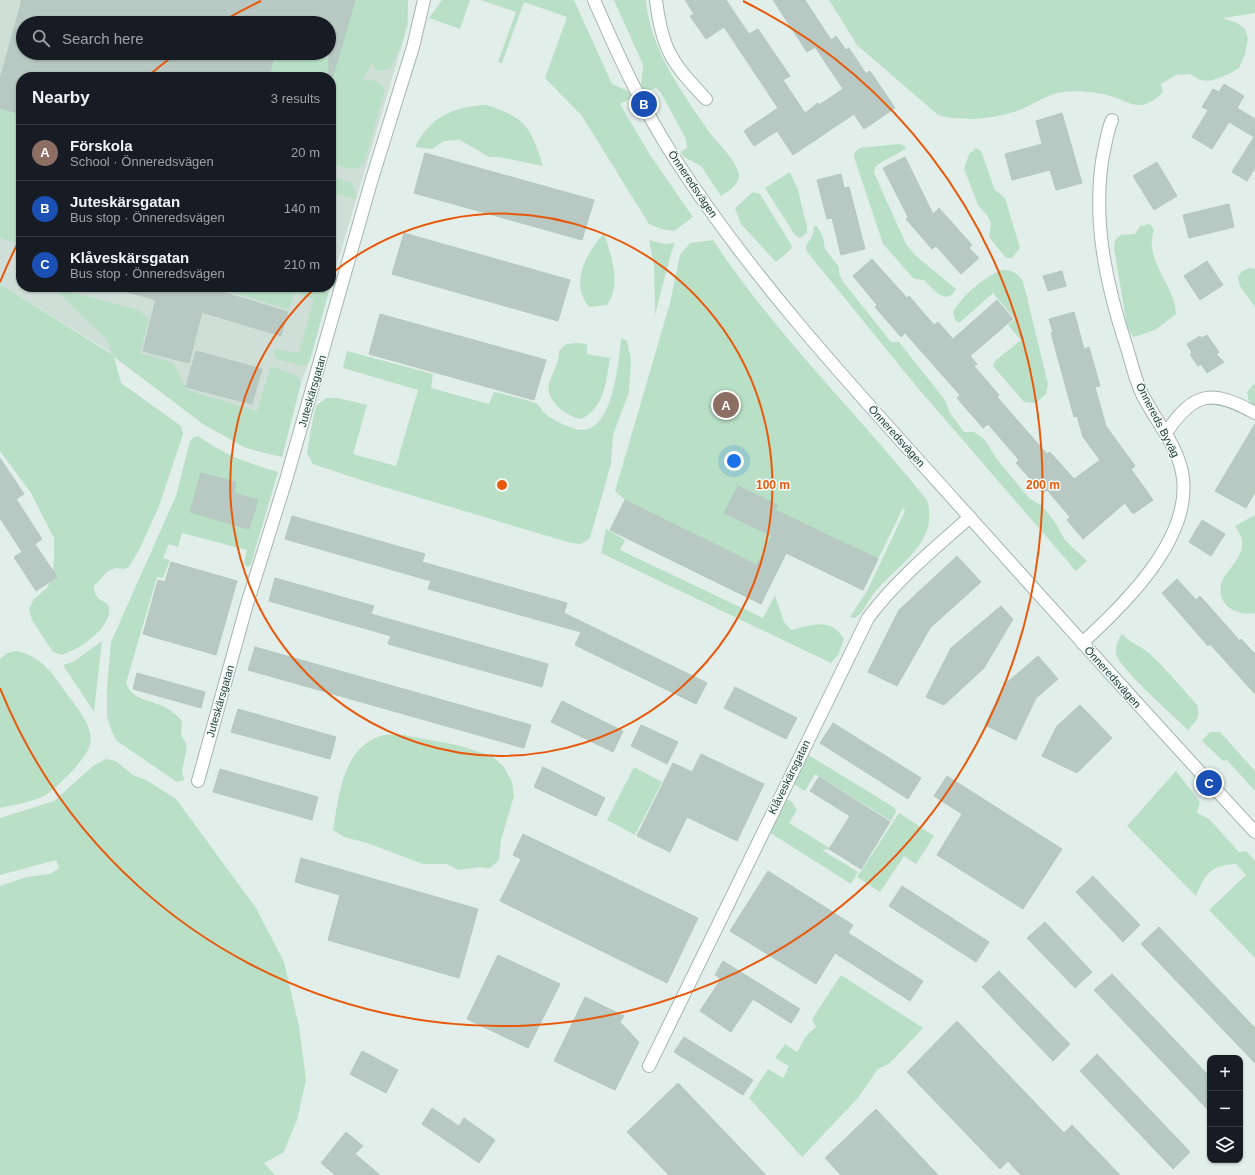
<!DOCTYPE html>
<html lang="en">
<head>
<meta charset="utf-8">
<style>
  body { margin:0; font-family:Arial,sans-serif; background:#242831; color:#f1f3f6 }
  .controls { position:absolute; right:12px; bottom:12px; display:grid; overflow:hidden; border-radius:8px; box-shadow:0 1px 3px #0004 }
  .controls button { width:36px; height:36px; display:grid; place-items:center; padding:0; border:0; border-bottom:1px solid #363941; background:#171b24; color:#f1f3f6; font:20px sans-serif }
  .you { position:absolute; left:734px; top:461px; width:14px; height:14px; margin:-10px; border:3px solid #fff; border-radius:50%; background:#1a73e8; box-shadow:0 0 0 6px #1a73e833 }
  .badge { display:grid; place-items:center; width:26px; height:26px; border-radius:50%; background:#0f766e; color:#fff; font-size:13px; font-weight:700 }
  .pin { position:absolute; translate:-50% -50%; border:2px solid #fff; box-shadow:0 1px 4px #0006 }
  .list { margin:0; padding:0; list-style:none }
  h2 { display:flex; justify-content:space-between; align-items:center; height:52px; margin:0; padding:0 16px; font-size:17px }
  h2 small { font-size:13px; font-weight:400; color:#9ea1a6 }
  .list li { display:grid; grid-template-columns:26px 1fr auto; gap:12px; align-items:center; box-sizing:border-box; height:56px; padding:0 16px; border-top:1px solid #363941 }
  .list b { display:block; font-size:15px; white-space:nowrap }
  .list p { margin:0; font-size:13px; white-space:nowrap; color:#9ea1a6 }
  .list em { font-size:13px; font-style:normal; color:#9ea1a6 }
  .icon { flex:none; width:22px; height:22px; fill:none; stroke:currentColor; stroke-width:2; stroke-linecap:round; stroke-linejoin:round }
  .map { position:relative; flex:none; width:1255px; height:1175px; overflow:hidden }
  .search { position:absolute; background:#171b24; box-shadow:0 1px 3px #0004; left:16px; top:16px; width:320px; height:44px; display:flex; align-items:center; gap:10px; box-sizing:border-box; padding:0 14px; border-radius:22px; color:#9ea1a6; font-size:15px }
  .panel { position:absolute; background:#171b24; box-shadow:0 1px 3px #0004; left:16px; top:72px; width:320px; height:220px; border-radius:16px }
  .map>svg:first-child { display:block }
</style>
</head>
<body>
<div class="map">
<svg width="1255" height="1175" viewBox="0 0 1255 1175">
  <rect width="100%" height="100%" fill="#e2eee9"/>
  <path fill="#d0ded8" fill-rule="evenodd" d="M 0,0 L 408,0 L 408,25 L 331,284 L 331,77 L 21,77 L 21,287 L 330,287 L 310,360 L 301,383 L 282,457 L 246,448 L 203,424 L 107,350 L 0,284 ZM 23,23 L 329,23 L 329,53 L 23,53 Z"/>
  <path fill="#b9e0c6" d="M 351,0 L 408,0 C 408,30 404,42 390,69 L 379,71 L 375,68 L 372,62 L 363,80 C 373,80 379,80 385,90 L 364,163 C 355,174 343,167 331,163 L 331,77 L 269,77 L 275,53 L 308,53 L 337,61 L 354,1 Z
    M 442,0 L 470,0 L 460,29 L 429,18 Z
    M 481,0 L 574,0 L 612,84 L 630,92 L 633,97 L 620,104 L 650,155 L 693,217 L 674,231 L 661,229 L 649,224 L 582,116 L 545,78 L 567,17 L 524,2 L 502,63 L 498,62 L 516,12 Z
    M 614,0 L 646,0 C 650,49 680,89 707,129 C 715,141 739,162 739,176 C 739,185 727,192 721,196 L 701,166 L 684,157 L 680,152 L 687,148 L 686,139 L 661,93 L 656,88 L 644,92 L 641,85 L 643,65 Z
    M 829,0 L 1255,0 L 1255,13 L 1223,18 L 1237,23 L 1245,29 L 1248,39 L 1245,54 L 1239,68 L 1229,74 L 1210,81 L 1200,80 L 1190,74 L 1176,75 L 1161,84 L 1163,92 C 1139,116 1131,101 1107,95 C 1095,92 1077,90 1064,92 C 1049,93 1036,103 1022,109 C 996,119 965,122 938,115 L 857,45 Z
    M 486,105 C 526,117 531,128 543,166 L 499,157 L 489,157 L 460,140 L 444,141 L 432,149 L 415,147 C 431,116 453,107 486,105 Z
    M 0,108 L 21,114 L 21,244 L 0,238 Z
    M 898,144 L 904,145 L 906,148 C 896,156 884,159 875,167 L 874,173 L 906,244 L 915,255 L 956,289 C 946,307 933,289 924,280 L 914,279 L 883,244 L 854,157 L 855,152 L 860,148 Z
    M 976,148 L 981,151 L 995,190 L 1005,198 L 1020,248 L 1012,258 L 1006,258 L 989,237 L 991,224 L 987,215 L 978,205 L 964,169 L 969,154 Z
    M 790,172 L 798,190 L 807,227 L 807,233 L 800,238 L 795,235 L 765,188 Z
    M 331,176 L 352,183 L 357,199 L 331,193 Z
    M 753,192 L 760,194 L 792,246 L 791,249 L 776,262 L 741,224 L 735,208 Z
    M 1150,224 L 1154,230 C 1143,261 1176,286 1176,314 L 1155,330 L 1134,337 L 1131,334 L 1127,326 L 1114,248 L 1115,240 L 1121,235 L 1135,234 L 1140,226 Z
    M 814,226 L 817,226 L 823,237 L 825,249 L 839,267 L 839,274 L 844,283 L 891,342 L 899,342 L 945,400 L 950,413 L 964,432 L 974,432 L 985,440 L 996,458 L 1029,498 L 1042,506 L 1055,522 L 1065,540 L 1087,561 L 1076,571 L 917,387 L 808,253 C 803,245 809,243 812,236 C 814,233 813,229 814,226 Z
    M 604,233 C 611,255 622,284 607,305 L 589,307 C 569,283 587,252 604,233 Z
    M 649,240 L 664,244 L 675,243 L 670,257 L 655,315 L 654,265 Z
    M 713,240 C 775,334 857,413 927,500 C 940,543 897,564 874,593 C 868,601 864,612 855,618 L 850,617 L 867,591 L 905,511 L 903,508 L 863,590 L 787,553 L 776,574 L 625,500 L 615,491 L 670,303 L 680,255 L 690,243 Z
    M 1250,268 L 1255,269 L 1255,307 L 1240,286 L 1238,277 L 1242,271 Z
    M 1002,270 C 1013,270 1017,273 1023,281 L 1048,384 L 1046,394 L 1036,403 L 1024,402 L 993,366 L 995,361 L 1021,340 L 1008,325 L 1015,319 L 993,293 L 959,323 L 955,320 L 953,312 C 963,295 984,277 1002,270 Z
    M 0,284 L 113,355 L 107,340 L 52,287 L 138,310 L 149,319 L 140,353 L 173,363 L 187,390 L 257,411 L 271,366 L 297,376 L 301,383 L 282,457 L 246,448 L 203,424 L 114,357 L 121,383 L 181,426 L 183,434 L 158,509 L 139,550 L 129,567 L 124,569 L 116,568 L 108,571 L 94,586 C 94,603 107,599 109,607 C 113,628 78,650 62,655 L 53,652 L 47,643 L 32,620 L 29,609 L 34,599 L 47,588 L 52,578 L 54,559 L 54,538 L 31,493 L 0,451 Z
    M 225,287 L 330,287 L 310,360 L 306,365 L 302,366 L 277,359 L 274,354 L 275,349 L 299,353 L 314,299 L 294,293 L 289,310 L 228,291 Z
    M 621,338 L 627,341 L 631,360 L 629,392 L 613,435 L 611,464 L 590,538 L 581,544 L 571,543 L 364,481 L 313,464 L 307,453 L 312,423 L 316,406 L 326,398 L 338,398 L 367,405 L 353,454 L 396,466 L 418,390 L 343,368 L 347,351 L 433,374 L 431,388 L 489,404 L 494,392 C 507,395 522,398 535,403 C 539,404 541,409 543,412 C 551,419 565,426 576,429 C 613,439 619,360 621,338 Z
    M 577,343 L 587,344 L 587,354 L 610,358 C 606,381 605,408 581,419 C 567,417 544,400 549,383 C 553,371 559,364 559,351 L 566,344 Z
    M 1255,383 L 1255,407 L 1249,402 L 1247,392 Z
    M 198,436 C 227,456 244,462 278,472 L 251,564 L 248,567 L 244,564 L 247,550 L 182,533 L 178,547 L 169,544 L 163,558 L 170,560 L 163,578 L 157,577 L 126,683 C 132,700 148,699 162,706 C 170,709 177,715 182,721 L 181,734 L 187,746 L 182,771 L 184,780 L 177,782 L 117,741 L 112,732 L 107,717 L 107,687 L 111,642 L 176,496 L 190,441 L 194,437 Z
    M 1255,515 L 1255,613 C 1237,616 1217,606 1221,585 C 1222,574 1245,558 1242,540 C 1242,536 1237,530 1235,526 Z
    M 606,529 L 625,540 L 620,550 L 763,618 L 775,595 L 784,622 L 791,630 C 813,625 830,617 844,639 L 838,655 L 831,663 L 601,553 Z
    M 1122,634 C 1130,643 1141,646 1150,654 C 1167,670 1182,688 1197,705 C 1201,717 1196,721 1188,730 C 1175,717 1120,669 1116,654 C 1115,647 1118,639 1122,634 Z
    M 102,641 L 94,712 L 63,665 L 73,662 Z
    M 16,651 C 39,655 52,672 64,690 C 73,703 86,717 90,732 C 91,737 91,743 89,747 C 86,759 55,790 44,796 C 31,802 14,805 0,808 L 0,659 L 7,653 Z
    M 1210,732 L 1220,732 L 1255,771 L 1255,791 L 1227,760 L 1223,761 L 1202,741 Z
    M 398,734 L 457,745 L 492,756 L 504,767 L 512,782 L 514,796 L 501,840 L 499,860 L 490,868 L 479,867 L 459,870 L 446,864 L 423,864 L 367,843 L 344,837 L 333,830 C 339,796 342,749 380,736 C 386,734 393,735 398,734 Z
    M 807,754 L 895,808 L 896,812 L 891,821 L 815,774 L 805,791 L 792,783 Z
    M 106,759 L 116,761 L 133,775 L 146,780 L 176,799 L 256,908 L 284,962 L 299,1026 L 306,1080 L 297,1120 L 283,1153 L 264,1163 L 275,1175 L 0,1175 L 0,886 L 26,877 L 50,874 L 59,868 L 56,860 L 0,875 L 0,818 L 54,801 L 93,766 Z
    M 634,767 L 662,782 L 635,835 L 607,820 Z
    M 1176,771 L 1200,802 L 1197,813 L 1209,819 L 1239,852 L 1246,851 L 1255,861 L 1255,958 L 1209,910 L 1246,875 L 1236,864 C 1211,865 1205,874 1196,896 L 1127,826 Z
    M 786,799 L 792,802 L 797,810 L 789,823 L 831,849 L 822,850 L 858,872 L 851,884 L 769,832 Z
    M 899,813 L 934,836 L 916,864 L 904,856 L 880,892 L 857,877 Z
    M 841,975 L 923,1028 L 890,1063 L 878,1069 L 857,1099 L 802,1157 L 749,1098 L 768,1069 L 783,1078 L 789,1066 L 775,1058 L 785,1044 L 797,1052 L 806,1036 L 816,1027 L 812,1019 Z"/>
  <path fill="#b7c9c2" stroke="#b4c8c0" d="M 22,0 L 355,0 L 333,76 L 329,76 L 329,23 L 23,23 L 23,53 L 275,53 L 269,77 L 21,77 L 21,114 L 0,108 L 0,79 Z
    M 685,0 L 726,0 L 749,34 L 758,29 L 790,76 L 783,80 L 805,113 L 818,103 L 819,105 L 843,89 L 815,47 L 807,52 L 773,0 L 805,0 L 831,40 L 836,36 L 846,50 L 849,48 L 866,74 L 870,71 L 895,108 L 864,129 L 854,114 L 793,155 L 777,131 L 754,146 L 744,131 L 778,108 L 724,27 L 706,39 L 690,16 L 694,14 Z
    M 1224,84 L 1244,96 L 1237,108 L 1255,119 L 1255,168 L 1247,181 L 1232,172 L 1254,137 L 1229,122 L 1212,149 L 1192,137 L 1208,110 L 1202,107 L 1213,89 L 1219,92 Z
    M 1062,113 L 1082,183 L 1056,190 L 1050,170 L 1012,180 L 1005,154 L 1042,144 L 1036,121 Z
    M 425,153 L 594,200 L 582,240 L 414,193 Z
    M 905,157 L 933,214 L 939,208 L 972,245 L 969,248 L 979,258 L 961,274 L 936,246 L 932,249 L 906,219 L 908,217 L 883,168 Z
    M 1157,162 L 1177,196 L 1154,210 L 1133,176 Z
    M 841,174 L 844,188 L 849,187 L 865,249 L 841,255 L 832,218 L 827,219 L 817,180 Z
    M 1229,204 L 1234,227 L 1189,238 L 1183,215 Z
    M 404,233 L 570,280 L 558,321 L 392,274 Z
    M 872,259 L 907,298 L 909,296 L 934,325 L 938,322 L 953,339 L 997,300 L 1013,319 L 970,356 L 977,364 L 974,366 L 999,395 L 997,397 L 1047,454 L 1050,452 L 1074,479 L 1100,460 L 1083,437 L 1077,416 L 1074,417 L 1051,333 L 1053,332 L 1049,319 L 1074,312 L 1084,349 L 1089,347 L 1100,386 L 1095,387 L 1106,426 L 1135,466 L 1131,469 L 1153,500 L 1133,514 L 1125,503 L 1083,539 L 1067,520 L 1070,517 L 1047,490 L 1043,493 L 1016,463 L 1019,460 L 988,424 L 983,428 L 957,398 L 960,395 L 905,333 L 901,337 L 875,307 L 877,305 L 853,276 Z
    M 1207,261 L 1223,285 L 1200,300 L 1184,276 Z
    M 1062,271 L 1066,286 L 1048,291 L 1043,276 Z
    M 124,287 L 205,287 L 288,312 L 281,336 L 202,312 L 189,363 L 143,351 L 156,300 L 124,291 Z
    M 380,314 L 546,360 L 534,400 L 369,354 Z
    M 1207,335 L 1219,352 L 1216,354 L 1224,362 L 1207,373 L 1201,364 L 1198,366 L 1190,354 L 1192,353 L 1187,344 L 1200,336 L 1202,338 Z
    M 196,351 L 262,369 L 252,404 L 186,387 Z
    M 1255,424 L 1255,492 L 1246,508 L 1215,491 Z
    M 0,458 L 24,494 L 16,499 L 42,539 L 35,544 L 57,577 L 36,591 L 14,557 L 22,552 L 0,518 Z
    M 201,473 L 236,482 L 234,493 L 258,500 L 249,529 L 190,512 Z
    M 738,486 L 778,505 L 775,510 L 878,559 L 863,590 L 786,553 L 761,604 L 610,530 L 625,500 L 757,565 L 772,536 L 724,513 Z
    M 292,516 L 425,554 L 422,562 L 567,603 L 564,613 L 707,683 L 696,704 L 575,645 L 581,632 L 428,589 L 431,581 L 285,539 Z
    M 1202,520 L 1225,534 L 1211,556 L 1189,542 Z
    M 957,556 L 981,582 L 930,628 L 897,686 L 868,672 L 899,610 Z
    M 171,562 L 237,581 L 216,655 L 143,634 L 158,580 L 165,582 Z
    M 275,578 L 374,606 L 371,614 L 548,664 L 542,687 L 388,644 L 391,636 L 269,601 Z
    M 1177,579 L 1196,600 L 1200,596 L 1240,641 L 1241,639 L 1255,654 L 1255,694 L 1210,644 L 1208,646 L 1162,593 Z
    M 1001,606 L 1013,619 L 984,668 L 944,705 L 926,697 L 951,648 Z
    M 255,647 L 531,725 L 524,748 L 248,670 Z
    M 1038,656 L 1058,679 L 1036,698 L 1016,740 L 985,725 L 1004,685 Z
    M 137,673 L 205,692 L 201,708 L 133,689 Z
    M 735,687 L 797,718 L 786,739 L 724,708 Z
    M 562,701 L 623,731 L 613,752 L 551,722 Z
    M 1080,705 L 1112,738 L 1077,773 L 1042,756 L 1057,726 Z
    M 238,709 L 336,737 L 330,759 L 231,732 Z
    M 833,723 L 921,778 L 908,799 L 820,743 Z
    M 641,725 L 678,742 L 667,764 L 631,746 Z
    M 701,754 L 764,784 L 737,841 L 687,817 L 670,852 L 637,836 L 673,763 L 692,772 Z
    M 543,767 L 605,798 L 596,816 L 534,787 Z
    M 220,769 L 318,797 L 312,820 L 213,792 Z
    M 947,776 L 1062,849 L 1023,909 L 937,855 L 962,814 L 934,796 Z
    M 819,777 L 890,822 L 861,869 L 829,849 L 850,816 L 810,791 Z
    M 523,834 L 698,918 L 667,983 L 500,901 L 521,859 L 513,855 Z
    M 301,858 L 478,909 L 459,978 L 328,940 L 340,895 L 295,882 Z
    M 768,871 L 853,925 L 848,933 L 923,981 L 910,1001 L 835,953 L 816,984 L 730,931 Z
    M 1093,876 L 1140,925 L 1123,942 L 1076,892 Z
    M 902,886 L 989,942 L 976,962 L 889,906 Z
    M 1045,922 L 1092,972 L 1075,988 L 1027,938 Z
    M 1159,927 L 1255,1028 L 1255,1063 L 1141,944 Z
    M 498,955 L 560,984 L 528,1048 L 467,1019 Z
    M 723,961 L 800,1009 L 791,1023 L 753,999 L 731,1032 L 700,1011 L 721,979 L 715,975 Z
    M 999,971 L 1070,1044 L 1053,1061 L 982,987 Z
    M 1112,974 L 1210,1077 L 1210,1112 L 1094,990 Z
    M 585,997 L 624,1016 L 620,1022 L 639,1042 L 615,1090 L 554,1061 Z
    M 957,1021 L 1064,1133 L 1072,1125 L 1120,1175 L 1021,1175 L 1008,1161 L 1000,1169 L 907,1072 Z
    M 684,1037 L 753,1080 L 743,1095 L 674,1052 Z
    M 362,1051 L 398,1070 L 386,1093 L 350,1074 Z
    M 1097,1054 L 1190,1152 L 1173,1169 L 1080,1071 Z
    M 678,1083 L 766,1175 L 669,1175 L 627,1132 Z
    M 432,1108 L 459,1126 L 464,1118 L 495,1140 L 479,1163 L 422,1124 Z
    M 876,1109 L 938,1175 L 841,1175 L 825,1158 Z
    M 346,1132 L 363,1146 L 355,1154 L 380,1175 L 335,1175 L 321,1163 Z"/>
  <g fill="none" stroke-linecap="round" stroke-linejoin="round">
    <defs>
      <path id="minor" d="M 594,0 C 618,55 644,112 677,162 C 757,285 858,393 956,502 C 1055,612 1154,723 1255,832
        M 656,0 C 662,50 672,63 706,99
        M 1166,433 C 1194,391 1212,389 1255,413
        M 1082,643 C 1125,604 1195,536 1182,472 C 1176,443 1155,420 1142,394 C 1135,379 1131,361 1126,345 C 1106,284 1092,220 1103,155 C 1106,143 1107,131 1112,120
        M 198,781 L 247,604 L 286,480 L 371,182 L 413,47 L 424,0
        M 649,1066 L 868,618 C 897,579 934,549 970,517"/>
    </defs>
    <use href="#minor" stroke="#a4b6b1" stroke-width="14"/>
    <use href="#minor" stroke="#fff" stroke-width="12"/>
  </g>
  <g fill="none" stroke="#e8590c" stroke-width="2">
    <path d="M331 274A271 271 0 1 1 315 288"/>
    <path d="M0 282A541 541 0 0 1 20 239M147 77A541 541 0 0 1 173 56M223 21A541 541 0 0 1 261 1M743 1A541 541 0 1 1 0 688"/>
  </g>
  <g text-anchor="middle" stroke-width="3" stroke-linejoin="round" paint-order="stroke">
    <g font-size="11" fill="#204039" stroke="#f3faf7">
      <text transform="translate(693 184) rotate(56)" y="4">Önneredsvägen</text>
      <text transform="translate(312 391) rotate(-74)" y="4">Juteskärsgatan</text>
      <text transform="translate(1158 420) rotate(63)" y="4">Önnereds Byväg</text>
      <text transform="translate(897 436) rotate(48)" y="4">Önneredsvägen</text>
      <text transform="translate(1113 677) rotate(48)" y="4">Önneredsvägen</text>
      <text transform="translate(220 701) rotate(-74)" y="4">Juteskärsgatan</text>
      <text transform="translate(789 777) rotate(-64)" y="4">Klåveskärsgatan</text>
    </g>
  </g>
  <circle cx="502" cy="485" r="6" fill="#e8590c" stroke="#f3faf7" stroke-width="2"/>
  <g font-size="12" text-anchor="middle" font-weight="bold" fill="#e8590c" stroke="#f3faf7" stroke-width="3" stroke-linejoin="round" paint-order="stroke">
    <text x="773" y="489">100 m</text>
    <text x="1043" y="489">200 m</text>
  </g>
</svg>
<div class="controls">
<button>+</button>
<button>−</button>
<button><svg class="icon" aria-label="layers" viewBox="0 0 24 24"><path d="M12 4l9 5-9 5-9-5zM3 14l9 5 9-5"/></svg></button>
</div>
<div class="you"></div>
<div class="pin badge" style="left:726px;top:405px;background:#8d6e63">A</div>
<div class="pin badge" style="left:644px;top:104px;background:#1a4fb4">B</div>
<div class="pin badge" style="left:1209px;top:783px;background:#1a4fb4">C</div>
<div class="search"><svg class="icon" aria-label="search" viewBox="0 0 24 24"><circle cx="10" cy="10" r="6"/><path d="M15 15l6 6"/></svg>Search here</div>
<section class="panel">
<h2>Nearby<small>3 results</small></h2>
<ul class="list">
<li><span class="badge" style="background:#8d6e63">A</span><div><b>Förskola</b><p>School · Önneredsvägen</p></div><em>20 m</em></li>
<li><span class="badge" style="background:#1a4fb4">B</span><div><b>Juteskärsgatan</b><p>Bus stop · Önneredsvägen</p></div><em>140 m</em></li>
<li><span class="badge" style="background:#1a4fb4">C</span><div><b>Klåveskärsgatan</b><p>Bus stop · Önneredsvägen</p></div><em>210 m</em></li>
</ul>
</section>
</div>
</body>
</html>
